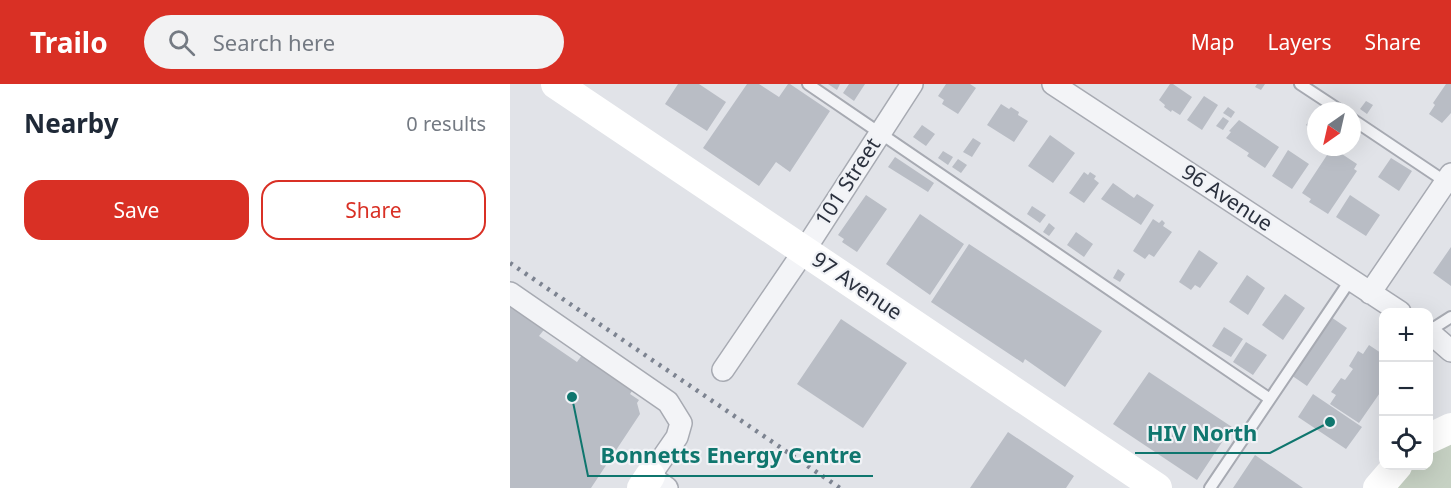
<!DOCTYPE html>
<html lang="en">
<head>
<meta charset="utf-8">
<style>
  body { margin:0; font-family:"Noto Sans",sans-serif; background:#f2f2f3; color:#1f2937 }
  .controls { position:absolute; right:18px; bottom:18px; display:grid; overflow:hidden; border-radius:12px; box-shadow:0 6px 24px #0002 }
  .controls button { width:54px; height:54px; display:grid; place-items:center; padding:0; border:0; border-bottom:2px solid #e0e1e3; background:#fff; color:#1f2937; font:30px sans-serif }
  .compass { position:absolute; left:797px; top:18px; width:54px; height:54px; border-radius:50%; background:#fff; box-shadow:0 6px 24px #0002; rotate:214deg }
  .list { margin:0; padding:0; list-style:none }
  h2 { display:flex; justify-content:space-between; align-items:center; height:78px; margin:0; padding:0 24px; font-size:26px }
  h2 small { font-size:20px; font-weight:400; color:#747a83 }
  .actions { display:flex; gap:12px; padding:18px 24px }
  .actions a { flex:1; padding:14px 0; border:2px solid #d93025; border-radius:18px; text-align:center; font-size:21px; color:#d93025 }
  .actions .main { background:#d93025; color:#fff }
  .icon { flex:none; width:33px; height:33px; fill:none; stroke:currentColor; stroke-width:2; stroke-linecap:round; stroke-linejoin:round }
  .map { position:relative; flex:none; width:941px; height:404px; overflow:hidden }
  header { display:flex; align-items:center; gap:36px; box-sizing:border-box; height:84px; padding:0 30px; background:#d93025; color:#fff }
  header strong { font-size:28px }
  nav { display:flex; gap:33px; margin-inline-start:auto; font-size:21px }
  .search { width:420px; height:54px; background:#f2f2f3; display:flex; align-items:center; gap:15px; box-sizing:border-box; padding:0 21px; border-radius:33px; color:#747a83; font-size:22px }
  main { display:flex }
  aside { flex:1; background:#fff }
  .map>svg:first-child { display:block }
</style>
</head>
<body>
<header>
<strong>Trailo</strong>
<div class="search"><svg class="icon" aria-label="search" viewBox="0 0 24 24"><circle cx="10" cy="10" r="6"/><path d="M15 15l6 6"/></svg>Search here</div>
<nav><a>Map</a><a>Layers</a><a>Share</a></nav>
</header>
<main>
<aside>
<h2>Nearby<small>0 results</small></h2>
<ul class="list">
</ul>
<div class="actions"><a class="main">Save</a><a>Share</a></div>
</aside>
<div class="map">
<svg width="941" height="404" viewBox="0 0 941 404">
  <rect width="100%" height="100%" fill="#e1e3e8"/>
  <path fill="#c6d1c3" d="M 941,344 L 941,404 L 868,404 L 887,382 L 918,382 L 919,355 Z"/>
  <path fill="#b9bdc5" d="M 168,0 L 189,0 L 216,18 L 197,47 L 155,20 Z
    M 237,0 L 249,0 L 269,13 L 278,0 L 280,0 L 320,27 L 280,88 L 266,78 L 249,102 L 193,64 Z
    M 318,0 L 330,0 L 327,6 Z
    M 339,0 L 355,0 L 344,17 L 333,9 Z
    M 436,0 L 460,0 L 466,4 L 448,30 L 432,20 L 434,16 L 428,12 Z
    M 660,0 L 663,0 L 682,13 L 670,31 L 662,26 L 661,28 L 654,23 L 655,21 L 649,16 Z
    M 747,0 L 755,0 L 751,6 L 745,3 Z
    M 936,0 L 941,0 L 941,29 L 932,39 L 919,30 L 925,21 L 923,19 Z
    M 694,12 L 708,21 L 692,46 L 677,36 Z
    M 856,17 L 863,21 L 857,30 L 850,25 Z
    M 491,20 L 499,25 L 501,23 L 509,28 L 508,31 L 518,37 L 504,58 L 477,41 Z
    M 718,23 L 725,28 L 721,34 L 713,29 Z
    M 806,27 L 806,48 L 796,41 Z
    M 713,33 L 719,37 L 713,46 L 706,42 Z
    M 729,36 L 769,63 L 755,84 L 737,72 L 739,69 L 716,54 L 721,48 L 719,47 Z
    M 412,41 L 425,50 L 416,62 L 403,53 Z
    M 540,51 L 565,69 L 543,99 L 518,82 Z
    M 463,54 L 471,59 L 462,73 L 453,68 Z
    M 778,66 L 799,80 L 782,105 L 762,92 Z
    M 826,66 L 847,80 L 844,85 L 847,87 L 818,130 L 799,118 L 801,115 L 792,109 L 819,68 L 823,70 Z
    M 433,67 L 443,73 L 438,81 L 428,74 Z
    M 385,73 L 424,99 L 418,108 L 378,83 Z
    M 881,74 L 902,87 L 889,107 L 868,93 Z
    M 448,75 L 457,81 L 451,89 L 442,83 Z
    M 574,88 L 578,91 L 580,88 L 586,92 L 584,95 L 589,99 L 574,119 L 559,109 Z
    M 603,99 L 624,114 L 627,110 L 644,121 L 631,141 L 591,115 Z
    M 356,111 L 377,125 L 347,168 L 332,158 L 334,155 L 328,151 Z
    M 840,111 L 870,131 L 856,152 L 826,133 Z
    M 522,122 L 536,131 L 530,139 L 517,130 Z
    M 410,130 L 454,160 L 420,211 L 376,180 Z
    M 643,135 L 649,139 L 652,136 L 655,139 L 653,142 L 662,148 L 644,173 L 639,170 L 635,175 L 623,167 Z
    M 539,139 L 545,144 L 539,152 L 533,148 Z
    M 566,148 L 583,160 L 574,173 L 557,161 Z
    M 459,160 L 592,247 L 555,303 L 515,275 L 513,279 L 421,218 Z
    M 941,163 L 941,202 L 923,189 Z
    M 689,166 L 708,179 L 690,204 L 685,201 L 681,206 L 669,198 Z
    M 608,185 L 615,190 L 610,198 L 603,194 Z
    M 737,191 L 755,204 L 738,231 L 719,218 Z
    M 775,210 L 795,224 L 773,256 L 752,241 Z
    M 0,217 L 37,242 L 29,252 L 67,278 L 75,267 L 126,301 L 120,310 L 129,316 L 127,319 L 130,330 L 81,404 L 0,404 Z
    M 821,233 L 837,244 L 797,302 L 781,291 Z
    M 331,235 L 397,279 L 353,344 L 287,300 Z
    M 714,243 L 733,255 L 721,273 L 702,262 Z
    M 736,258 L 757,271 L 743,291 L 723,278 Z
    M 859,261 L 874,271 L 874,303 L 849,339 L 820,320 L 826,311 L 821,308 L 831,294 L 835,296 L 843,285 L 839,282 L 848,267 L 853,270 Z
    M 639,288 L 722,343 L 687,396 L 603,340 Z
    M 803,310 L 852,343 L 836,365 L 788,333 Z
    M 498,348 L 564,392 L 556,404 L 460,404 Z
    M 745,371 L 793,404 L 723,404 Z"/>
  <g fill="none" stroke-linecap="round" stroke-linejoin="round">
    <defs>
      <path id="lane" d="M 298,0 L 760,315
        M 790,0 L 831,27
        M 842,35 L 939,100
        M 919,247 L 941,233
        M 700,404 L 841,195"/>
      <path id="street" d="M 543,0 L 890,228
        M 0,209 L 158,318 L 171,339 L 167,353 L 140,392 L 157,404
        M 860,209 L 941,90
        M 918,247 L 941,267
        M 213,286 L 294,167 L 402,0"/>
    </defs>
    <use href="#lane" stroke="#a7aab2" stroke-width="14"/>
    <use href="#street" stroke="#a7aab2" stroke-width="24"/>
    <use href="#lane" stroke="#f3f4f7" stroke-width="10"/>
    <use href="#street" stroke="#f3f4f7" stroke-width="21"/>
    <path stroke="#fff" stroke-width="30" d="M 46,0 L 647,404
      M 918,355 L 941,344
      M 132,404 L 140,392
      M 868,404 L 887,382"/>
    <path stroke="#7c8390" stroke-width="4.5" stroke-dasharray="3 6" stroke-linecap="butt" d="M 0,179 L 330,404"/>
  </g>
  <g text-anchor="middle" stroke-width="4.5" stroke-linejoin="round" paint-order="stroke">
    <g font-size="21" fill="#2b313e" stroke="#f0f2f6">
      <text transform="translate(338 98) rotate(-57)" y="7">101 Street</text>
      <text transform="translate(717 114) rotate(33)" y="7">96 Avenue</text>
      <text transform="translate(347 202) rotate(34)" y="7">97 Avenue</text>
    </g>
  </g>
  <path fill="none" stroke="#0f766e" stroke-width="2" d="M820 338L760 369H625M62 313L78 392H363"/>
  <g fill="#0f766e" stroke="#f0f2f6" stroke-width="2">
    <circle cx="820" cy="338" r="6"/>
    <circle cx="62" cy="313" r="6"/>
  </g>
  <g font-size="22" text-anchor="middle" font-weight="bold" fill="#0f766e" stroke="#f0f2f6" stroke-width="4.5" stroke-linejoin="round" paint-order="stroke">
    <text x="692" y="357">HIV North</text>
    <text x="221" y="379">Bonnetts Energy Centre</text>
  </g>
</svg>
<div class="controls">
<button>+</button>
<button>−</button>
<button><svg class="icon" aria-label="locate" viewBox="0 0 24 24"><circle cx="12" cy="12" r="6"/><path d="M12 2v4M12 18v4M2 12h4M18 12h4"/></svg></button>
</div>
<svg class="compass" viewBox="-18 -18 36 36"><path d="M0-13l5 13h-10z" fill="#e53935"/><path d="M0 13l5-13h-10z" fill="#747a83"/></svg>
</div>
</main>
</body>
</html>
